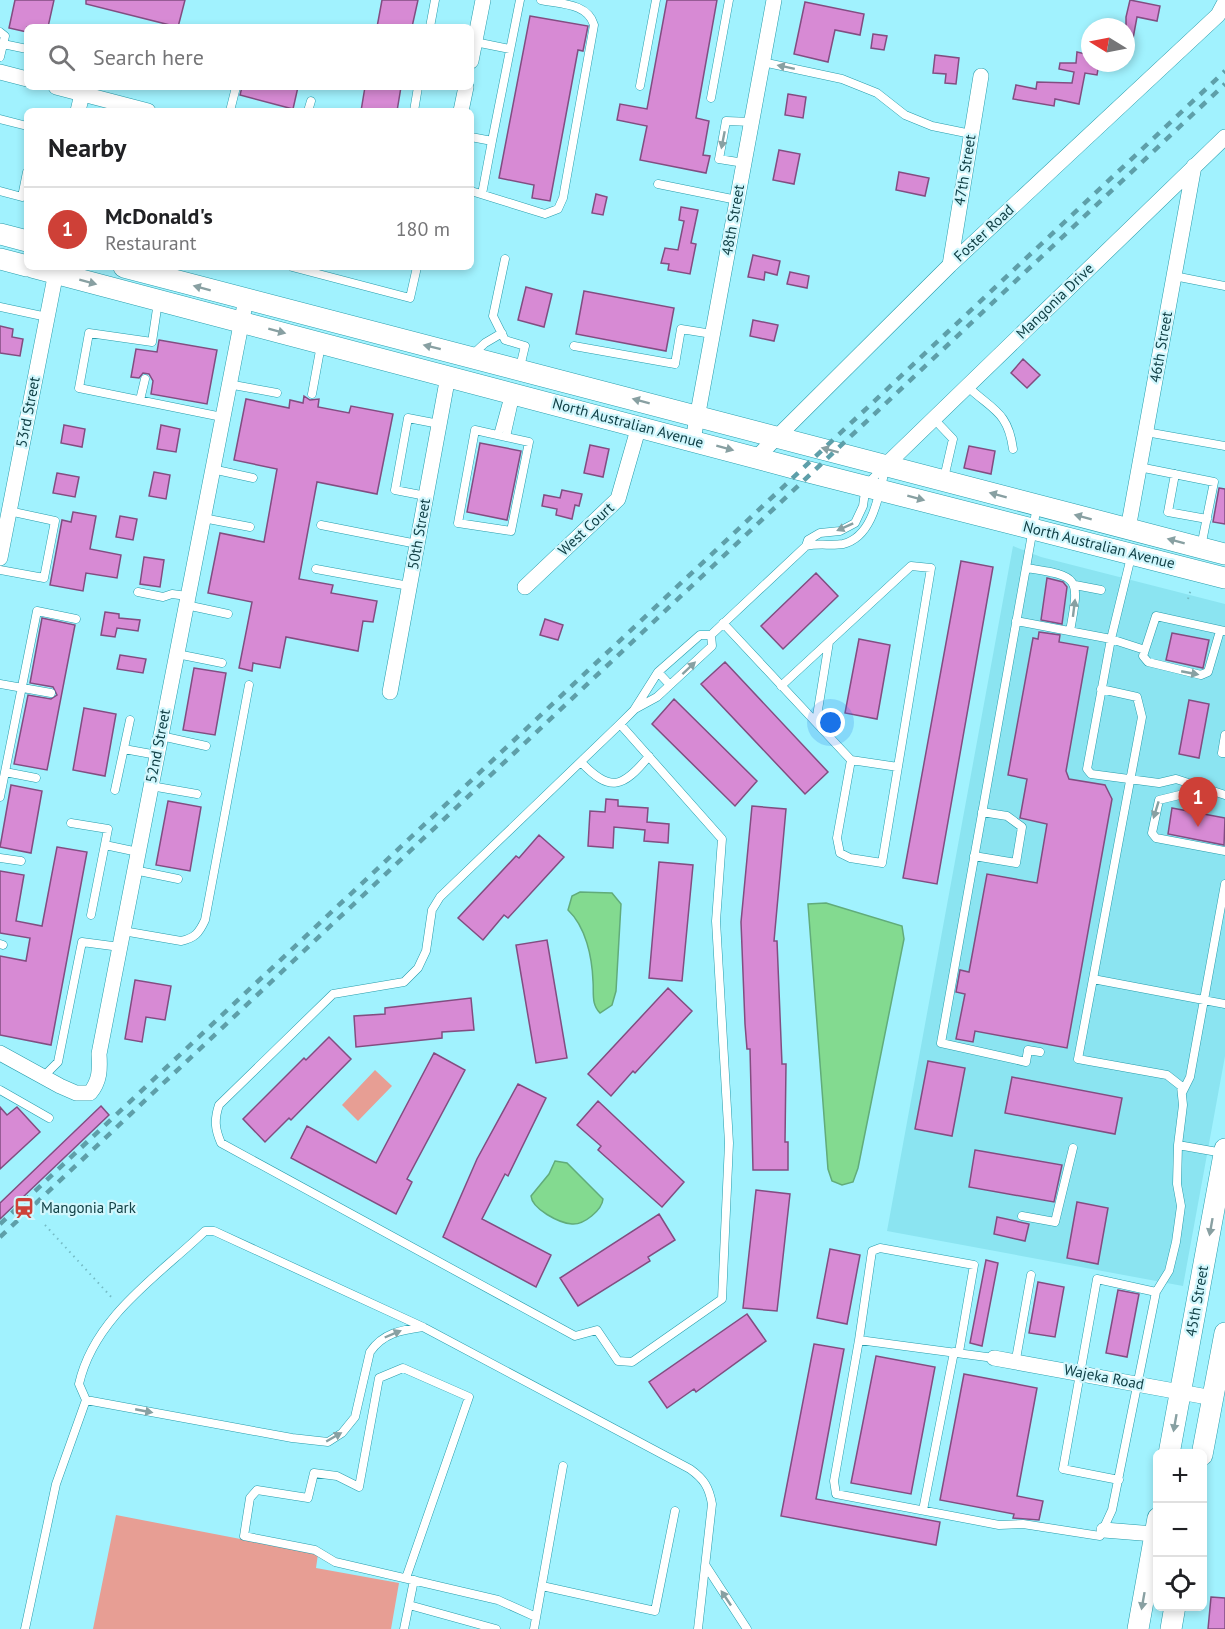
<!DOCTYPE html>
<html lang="en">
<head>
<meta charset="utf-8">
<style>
  body { margin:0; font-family:"PT Sans",sans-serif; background:#f2f2f2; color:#202124 }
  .controls { position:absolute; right:18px; bottom:18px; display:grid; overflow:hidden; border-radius:9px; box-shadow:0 3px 9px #0003 }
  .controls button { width:54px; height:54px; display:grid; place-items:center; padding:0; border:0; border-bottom:2px solid #e0e0e0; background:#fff; color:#202124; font:30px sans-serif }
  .compass { position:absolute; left:1081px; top:18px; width:54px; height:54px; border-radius:50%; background:#fff; box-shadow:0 3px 9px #0003; rotate:280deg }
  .you { position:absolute; left:831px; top:723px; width:21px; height:21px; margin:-15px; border:4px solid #fff; border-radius:50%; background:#1a73e8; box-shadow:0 0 0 9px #1a73e833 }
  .badge { display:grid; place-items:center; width:39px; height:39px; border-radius:50%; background:#ce4037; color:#fff; font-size:20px; font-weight:700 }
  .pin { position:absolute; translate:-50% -50px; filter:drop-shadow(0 2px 3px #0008) }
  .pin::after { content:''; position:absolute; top:32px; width:21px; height:18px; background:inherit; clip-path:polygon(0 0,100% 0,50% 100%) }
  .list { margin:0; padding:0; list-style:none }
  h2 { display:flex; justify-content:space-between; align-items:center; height:78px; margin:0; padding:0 24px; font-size:26px }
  h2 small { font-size:20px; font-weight:400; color:#757577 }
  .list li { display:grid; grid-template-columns:39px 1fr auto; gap:18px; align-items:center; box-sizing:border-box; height:84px; padding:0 24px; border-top:2px solid #e0e0e0 }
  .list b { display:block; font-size:22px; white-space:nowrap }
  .list p { margin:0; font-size:20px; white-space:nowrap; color:#757577 }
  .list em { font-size:20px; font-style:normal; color:#757577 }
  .icon { flex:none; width:33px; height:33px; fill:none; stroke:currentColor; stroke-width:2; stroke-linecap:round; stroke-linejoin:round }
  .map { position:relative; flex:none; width:1225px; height:1629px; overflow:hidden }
  .search { position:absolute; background:#fff; box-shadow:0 3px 9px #0003; left:24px; top:24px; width:450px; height:66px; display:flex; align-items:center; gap:15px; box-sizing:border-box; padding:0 21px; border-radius:9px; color:#757577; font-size:22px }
  .panel { position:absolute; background:#fff; box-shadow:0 3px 9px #0003; left:24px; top:108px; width:450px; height:162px; border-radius:9px }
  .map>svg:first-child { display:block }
</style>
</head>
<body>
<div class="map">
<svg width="1225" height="1629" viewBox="0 0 1225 1629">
  <rect width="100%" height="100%" fill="#a1f2fe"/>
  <path fill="#8be4f1" d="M 1013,546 L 1041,557 L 1225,604 L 1225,1056 L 1183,1286 L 887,1231 Z"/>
  <path fill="#e79e94" d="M 375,1070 L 392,1086 L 358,1121 L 342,1105 Z
    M 116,1515 L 318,1554 L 316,1568 L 399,1583 L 391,1629 L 93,1629 Z"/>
  <path fill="#83da90" stroke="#61ac7a" stroke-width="1.5" d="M 580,892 L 612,893 L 621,904 L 616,991 L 612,1005 L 600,1013 C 591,1004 594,993 593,981 C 592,957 586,927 568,910 L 572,896 Z
    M 826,903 L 902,926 L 904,939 L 858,1168 L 853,1182 L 842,1185 L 832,1181 L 828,1169 L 808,904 Z
    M 555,1161 L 567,1163 L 603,1199 C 602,1210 584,1225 572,1224 C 559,1223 532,1209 531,1196 L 549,1174 Z"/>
  <path fill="#d78ad4" stroke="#824d81" stroke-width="1.5" d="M 15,0 L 54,0 L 48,27 L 27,27 L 27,32 L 9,28 Z
    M 86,0 L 185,0 L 178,27 L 86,4 Z
    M 382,0 L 418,0 L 412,27 L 377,27 Z
    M 667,0 L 717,0 L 696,118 L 709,121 L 703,155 L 710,156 L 706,173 L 640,160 L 647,126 L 617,120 L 620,104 L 647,109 Z
    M 1130,0 L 1160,6 L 1157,21 L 1137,17 L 1132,44 L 1126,44 L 1126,17 Z
    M 805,2 L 864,14 L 860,35 L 835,30 L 828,62 L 794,54 Z
    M 530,16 L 588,26 L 583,51 L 578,50 L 550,201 L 532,198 L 534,185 L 499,178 Z
    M 873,34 L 887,36 L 884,50 L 871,48 Z
    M 1077,52 L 1090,55 L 1090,63 L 1099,63 L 1097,75 L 1085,73 L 1079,104 L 1055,99 L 1054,106 L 1013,99 L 1016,85 L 1036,89 L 1037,82 L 1072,83 L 1074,72 L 1059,69 L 1060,63 L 1076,63 Z
    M 935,55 L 959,58 L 956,84 L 945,83 L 946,74 L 933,73 Z
    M 242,87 L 298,87 L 293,109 L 240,95 Z
    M 365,87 L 401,87 L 397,111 L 361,111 Z
    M 788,94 L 806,97 L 803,118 L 785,115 Z
    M 779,150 L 800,154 L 794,184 L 773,180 Z
    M 899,172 L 929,178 L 925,196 L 896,190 Z
    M 596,194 L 607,197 L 603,215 L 592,213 Z
    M 681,207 L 698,210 L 691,243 L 696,244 L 690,274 L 668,270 L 669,264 L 661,263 L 665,248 L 678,250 L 684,221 L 679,220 Z
    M 753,255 L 780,261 L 777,275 L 765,272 L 764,280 L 748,277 Z
    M 790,272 L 809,276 L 807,288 L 787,284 Z
    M 526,287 L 552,294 L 544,327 L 518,320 Z
    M 584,291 L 674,308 L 666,351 L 576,334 Z
    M 753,320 L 778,325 L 774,341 L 750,336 Z
    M 0,326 L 13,329 L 12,337 L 23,339 L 20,356 L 0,353 Z
    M 159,340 L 217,350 L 207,404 L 151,394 L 153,381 L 149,374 L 143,373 L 139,378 L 131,377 L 136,349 L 157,352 Z
    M 1023,359 L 1040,375 L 1027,388 L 1011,373 Z
    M 304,396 L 310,400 L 319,399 L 318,407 L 349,413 L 351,406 L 393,414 L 377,494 L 317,482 L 299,579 L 333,585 L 331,593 L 377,601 L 373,622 L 363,621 L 358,651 L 286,637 L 280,668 L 253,663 L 252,671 L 239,668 L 252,602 L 208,593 L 220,533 L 264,542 L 277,469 L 234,460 L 246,399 L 289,408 L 290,400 L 303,403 Z
    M 64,425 L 85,429 L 82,447 L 61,443 Z
    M 161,425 L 180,429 L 176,452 L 157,449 Z
    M 480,443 L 521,451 L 507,520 L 467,512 Z
    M 590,445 L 609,449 L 603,477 L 584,473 Z
    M 969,446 L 995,451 L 991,474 L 964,468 Z
    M 154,472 L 170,475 L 166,499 L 149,496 Z
    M 57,473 L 79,477 L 75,497 L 53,493 Z
    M 1219,488 L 1225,489 L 1225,524 L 1213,522 Z
    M 562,490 L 582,494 L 579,506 L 575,505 L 572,519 L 556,515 L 557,509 L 542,506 L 544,495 L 560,498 Z
    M 73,512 L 96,516 L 90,549 L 121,555 L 117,578 L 86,573 L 83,591 L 50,585 L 62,520 L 71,522 Z
    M 120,516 L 137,519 L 133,540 L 116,537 Z
    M 144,557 L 164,560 L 160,587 L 140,584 Z
    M 961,561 L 993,567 L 937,884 L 903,878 Z
    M 816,573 L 838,596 L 783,649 L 761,626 Z
    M 1047,578 L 1063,582 L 1067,587 L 1062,624 L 1041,620 Z
    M 105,612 L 119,614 L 119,618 L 140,620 L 138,631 L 117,628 L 115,637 L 101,635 Z
    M 42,618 L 75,625 L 47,770 L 14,764 L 28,695 L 51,699 L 57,695 L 53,687 L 30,683 Z
    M 545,619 L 563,625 L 558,640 L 540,635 Z
    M 1039,632 L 1060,635 L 1059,642 L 1088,647 L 1066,771 L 1069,779 L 1105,785 L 1112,799 L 1067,1048 L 975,1031 L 973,1042 L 956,1039 L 965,994 L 956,992 L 960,970 L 969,972 L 987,874 L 1037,883 L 1047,824 L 1020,818 L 1027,779 L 1008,775 L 1033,638 L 1038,639 Z
    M 1172,633 L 1209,640 L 1203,668 L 1166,660 Z
    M 859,639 L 890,645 L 877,719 L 845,713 Z
    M 120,655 L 146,659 L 143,673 L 117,669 Z
    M 725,662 L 828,772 L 805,794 L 701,684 Z
    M 194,668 L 226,673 L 215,735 L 183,730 Z
    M 674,699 L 757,781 L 735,806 L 652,724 Z
    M 1189,700 L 1209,704 L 1199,758 L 1179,754 Z
    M 84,708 L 116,714 L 105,776 L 73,770 Z
    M 11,785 L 42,791 L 31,853 L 0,847 Z
    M 606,799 L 618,800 L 618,806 L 648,808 L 647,822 L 669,824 L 668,843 L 644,841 L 645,830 L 614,827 L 613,848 L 588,846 L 590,811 L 605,812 Z
    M 168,801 L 201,807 L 190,871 L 156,865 Z
    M 752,806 L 786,809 L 774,941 L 777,941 L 782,1064 L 786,1064 L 785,1142 L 788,1142 L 788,1170 L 753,1170 L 750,1049 L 747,1049 L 745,1024 L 741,922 Z
    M 1172,808 L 1225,818 L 1224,845 L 1168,834 Z
    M 539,835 L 564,857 L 508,918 L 504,915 L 483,940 L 458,918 L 516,856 L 519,858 Z
    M 57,847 L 87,852 L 51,1045 L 0,1035 L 0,956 L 26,961 L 30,938 L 0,933 L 0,871 L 24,875 L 16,921 L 42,926 Z
    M 659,862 L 693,865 L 682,981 L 649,978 Z
    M 547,940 L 567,1058 L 536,1063 L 516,945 Z
    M 135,980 L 171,986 L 165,1020 L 146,1017 L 142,1042 L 125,1039 Z
    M 668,988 L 692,1011 L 635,1073 L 633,1071 L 611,1096 L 588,1074 Z
    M 471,998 L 474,1030 L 442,1032 L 442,1038 L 356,1047 L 354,1016 L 385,1014 L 385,1008 Z
    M 329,1037 L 351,1059 L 291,1120 L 289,1118 L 265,1142 L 243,1119 L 304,1058 L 306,1060 Z
    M 434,1053 L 465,1070 L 407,1179 L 412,1182 L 396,1214 L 291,1158 L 307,1126 L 376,1163 Z
    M 928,1061 L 965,1068 L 952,1136 L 915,1129 Z
    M 1012,1077 L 1122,1098 L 1115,1134 L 1005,1113 Z
    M 518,1084 L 546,1098 L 508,1176 L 505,1174 L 482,1219 L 551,1255 L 536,1287 L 443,1237 L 477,1159 Z
    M 598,1101 L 684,1182 L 662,1207 L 598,1150 L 601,1146 L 577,1125 Z
    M 101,1106 L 109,1115 L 0,1219 L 0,1203 Z
    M 0,1107 L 7,1115 L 17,1107 L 40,1132 L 0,1169 Z
    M 975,1150 L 1062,1165 L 1054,1202 L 969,1187 Z
    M 756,1190 L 790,1194 L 777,1311 L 743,1308 Z
    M 1077,1202 L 1108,1208 L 1098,1264 L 1067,1258 Z
    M 659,1214 L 675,1240 L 648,1257 L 650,1261 L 578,1306 L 560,1278 Z
    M 997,1217 L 1029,1224 L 1025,1241 L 994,1234 Z
    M 830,1249 L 860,1255 L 847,1324 L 817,1318 Z
    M 986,1260 L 998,1263 L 982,1346 L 970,1343 Z
    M 1038,1282 L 1064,1287 L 1055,1337 L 1029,1333 Z
    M 1118,1290 L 1139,1294 L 1127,1357 L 1106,1353 Z
    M 747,1314 L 766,1341 L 696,1392 L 694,1389 L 667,1408 L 649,1382 Z
    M 814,1344 L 844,1349 L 816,1499 L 940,1522 L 936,1545 L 781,1516 Z
    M 876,1356 L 935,1367 L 911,1494 L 851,1483 Z
    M 964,1374 L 1037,1388 L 1017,1496 L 1043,1501 L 1039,1520 L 1013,1518 L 1014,1514 L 940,1500 Z
    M 1211,1597 L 1225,1598 L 1225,1629 L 1208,1629 Z"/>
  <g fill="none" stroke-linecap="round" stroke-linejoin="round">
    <defs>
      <path id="lane" d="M 430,27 L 435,0
        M 0,32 L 5,36 L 0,57
        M 475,42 L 510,49
        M 3,44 L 27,49
        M 762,62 L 842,79 L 877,93 L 905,115 L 932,126 L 971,134
        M 640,86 L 656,0
        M 711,98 L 729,0
        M 230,111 L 236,87
        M 308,111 L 311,101
        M 414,111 L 418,87
        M 0,119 L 27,126
        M 471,137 L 492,141 L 520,0
        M 744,163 L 719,159 L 726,121 L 752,122
        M 658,184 L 737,200
        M 0,191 L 22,197 L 27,172
        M 471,191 L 545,214 L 558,209 L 563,198 L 594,25 C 588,3 560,4 541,0
        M 482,194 L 492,141
        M 505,259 L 493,316 L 505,340 L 525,346 L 520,367
        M 292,267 L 410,298 L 417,267
        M 1174,276 L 1225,286
        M 158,302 L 152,342 L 89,333 L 79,388 L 222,417
        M 0,307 L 47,317
        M 574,346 L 675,364 L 681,329 L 712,334
        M 471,356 L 485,343 L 502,333
        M 228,384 L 277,393
        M 967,386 C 992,410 1008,411 1013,449
        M 312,394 L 321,345
        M 140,400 L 145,379
        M 934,419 L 953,439 L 944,478
        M 475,430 L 529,442 L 511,531 L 458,523 Z
        M 1146,432 L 1225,446
        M 498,435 L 507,402 L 512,396
        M 506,437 L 515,397
        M 1139,467 L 1214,482 L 1201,547
        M 212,469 L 253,478
        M 1175,474 L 1168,512 L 1207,519
        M 426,496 L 395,490 L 408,418 L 439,424
        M 1037,506 L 941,1043 L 1026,1062 L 1028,1050 L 1040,1052
        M 203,518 L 250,527
        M 321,525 L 417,544
        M 806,546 C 819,543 831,546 843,544 C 874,537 879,492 886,466
        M 1131,557 L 1111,639 L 1087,769 L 1091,774 L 1159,783 L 1176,779 L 1225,795
        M 1026,568 C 1080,576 1080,577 1070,631
        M 316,569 L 409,586
        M 0,570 L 44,578 L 55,521 L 9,511
        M 1075,585 L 1101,590
        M 138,592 L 163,597 L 172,594 L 187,596
        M 186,605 L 228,614
        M 1016,621 L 1111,639 L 1145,650
        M 723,623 L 851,760 L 837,838 L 840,853 L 850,858 L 882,863 L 931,568 L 911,566 L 781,686
        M 1220,631 L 1208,672 L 1201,675 L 1148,662 L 1143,656 L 1156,616 L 1225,631
        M 177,654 L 222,663
        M 658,672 L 670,685
        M 0,684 L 51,693
        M 1101,689 L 1137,697 L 1142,717 L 1078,1059 L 1167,1075 L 1181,1086 L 1183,1105 L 1178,1145 L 1223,1153
        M 635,709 L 657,697 L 712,646 L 711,635
        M 816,722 L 829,642
        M 620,724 L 722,839 L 716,921 L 729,1143 L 722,1299 L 632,1362 L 618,1361 L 597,1330 L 575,1336 L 221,1143 C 215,1129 214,1120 219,1105 L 333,994 L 404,982 L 418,968 L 426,951 L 432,910 L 440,897 L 620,724 L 634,710 L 658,672 L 700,635 L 711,635 L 806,546 L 808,540 L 820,533 L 840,531 L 855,523 L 863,506 L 866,485 L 883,468
        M 1225,735 L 1222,753 L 1225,753
        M 161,736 L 206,746
        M 124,749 L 157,755
        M 851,760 L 898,767
        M 581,762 C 610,793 623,788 649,756
        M 5,772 L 36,778
        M 151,786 L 197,794
        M 1204,789 L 1159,800 L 1152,833 L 1156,838 L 1225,851
        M 115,790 L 130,720
        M 0,797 L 37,611 L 76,619
        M 71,823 L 108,829 L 91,915
        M 105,845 L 138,852
        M 974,856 L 1016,863 L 1022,827 L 1007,816 L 982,812
        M 0,858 L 21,861
        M 134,870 L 178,879
        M 123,931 L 181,941 C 195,938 199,933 205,920 L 249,685
        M 0,944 L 3,945
        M 1093,979 L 1225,1004
        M 43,1077 L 58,1062 L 82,942 L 120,947
        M 0,1090 L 49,1118
        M 1182,1093 L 1190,1077 L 1225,884
        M 1022,1216 L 1055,1222 L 1073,1148
        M 423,1327 C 401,1330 383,1333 370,1352 L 355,1417 L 342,1433 L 328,1442 L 292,1438 L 86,1400 L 79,1384 C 94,1317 158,1276 205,1231 L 214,1231 L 423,1327 L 690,1469 C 704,1479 709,1487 712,1504 L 698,1629
        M 859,1340 L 872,1251 L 880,1248 L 974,1265 L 959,1352
        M 994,1358 L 859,1340 L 834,1481 L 836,1494 L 999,1525 L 1023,1524 L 1100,1536 L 1112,1510 L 1156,1292 L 1169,1271 L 1176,1242 L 1181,1206 L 1177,1184 L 1178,1145
        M 1016,1359 L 1031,1275
        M 1119,1480 L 1063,1469 L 1097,1279 L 1156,1292
        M 923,1510 L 954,1352
        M 706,1566 L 747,1629
        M 406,1578 L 469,1397 L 403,1368 L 379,1378 L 359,1487 L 337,1476 L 314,1473 L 308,1498 L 257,1490 L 250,1498 L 244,1536 L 315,1550 L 335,1562 L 498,1600 L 536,1617
        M 542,1586 L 655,1611 L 675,1511
        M 409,1605 L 496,1629
        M 25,1629 L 56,1484 L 86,1400
        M 404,1629 L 414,1580
        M 534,1629 L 563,1466"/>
      <path id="street" d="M 471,61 L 483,0
        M 0,72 L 27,79
        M 56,87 L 148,111
        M 78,111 L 82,94
        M 461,111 L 466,87
        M 950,265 L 981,76
        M 693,440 L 774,0
        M 757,457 L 950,265 L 1218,15 L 1225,2
        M 886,465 L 1225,137
        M 1128,529 L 1194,166
        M 0,558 L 57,267
        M 525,587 L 618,499 L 639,426
        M 390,692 L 448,376
        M 0,1053 L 60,1086 L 76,1093 L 90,1093 C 100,1081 100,1069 99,1054 L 246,299
        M 994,1358 L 1213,1398
        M 1104,1530 L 1154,1534"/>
      <path id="secondary" d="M 0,234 L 27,241
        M 0,259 L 27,266
        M 32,267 L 801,470 L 1225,578
        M 124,267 L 1225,554
        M 1169,1454 L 1225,1149
        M 1202,1455 L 1225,1333
        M 1138,1629 L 1158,1518
        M 1171,1629 L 1175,1606"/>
    </defs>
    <use href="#lane" stroke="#279cab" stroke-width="9"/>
    <use href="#street" stroke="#279cab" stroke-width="16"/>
    <use href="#secondary" stroke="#279cab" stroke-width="22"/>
    <path stroke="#75bbc5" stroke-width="2" stroke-dasharray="1.5 4.5" stroke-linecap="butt" d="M 1188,599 L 1191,589
      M 45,1225 L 114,1300"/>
    <use href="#lane" stroke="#fff" stroke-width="8"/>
    <use href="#street" stroke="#fff" stroke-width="15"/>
    <use href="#secondary" stroke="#fff" stroke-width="21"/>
    <path stroke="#5e9fa9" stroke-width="4.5" stroke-dasharray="8 8" stroke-linecap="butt" d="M 0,1224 L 1225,71
      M 0,1237 L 1225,84"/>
  </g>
  <defs><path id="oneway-solid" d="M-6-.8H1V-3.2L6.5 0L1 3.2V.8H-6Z" transform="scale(1.5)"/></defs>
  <g fill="#88a0a2">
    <use href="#oneway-solid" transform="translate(786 67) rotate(-168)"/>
    <use href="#oneway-solid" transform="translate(723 140) rotate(101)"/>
    <use href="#oneway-solid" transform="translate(88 282) rotate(15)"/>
    <use href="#oneway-solid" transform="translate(202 288) rotate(-165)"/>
    <use href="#oneway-solid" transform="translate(277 331) rotate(15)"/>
    <use href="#oneway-solid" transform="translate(432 347) rotate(-166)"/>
    <use href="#oneway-solid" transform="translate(641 401) rotate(-165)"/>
    <use href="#oneway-solid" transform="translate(725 448) rotate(15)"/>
    <use href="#oneway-solid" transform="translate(830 450) rotate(-165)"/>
    <use href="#oneway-solid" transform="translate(998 495) rotate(-165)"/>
    <use href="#oneway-solid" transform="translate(916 498) rotate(15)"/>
    <use href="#oneway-solid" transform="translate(1083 517) rotate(-165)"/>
    <use href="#oneway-solid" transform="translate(845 527) rotate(156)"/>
    <use href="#oneway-solid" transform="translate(1176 541) rotate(-165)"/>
    <use href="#oneway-solid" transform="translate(1074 608) rotate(-83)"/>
    <use href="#oneway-solid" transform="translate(689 668) rotate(-43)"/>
    <use href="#oneway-solid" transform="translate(1190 673) rotate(11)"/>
    <use href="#oneway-solid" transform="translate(1156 810) rotate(107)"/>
    <use href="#oneway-solid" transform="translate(1211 1227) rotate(100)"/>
    <use href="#oneway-solid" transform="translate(393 1334) rotate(-23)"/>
    <use href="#oneway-solid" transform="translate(144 1411) rotate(11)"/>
    <use href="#oneway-solid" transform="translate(1175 1423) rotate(100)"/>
    <use href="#oneway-solid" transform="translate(334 1437) rotate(-30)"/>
    <use href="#oneway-solid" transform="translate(726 1598) rotate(-124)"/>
    <use href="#oneway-solid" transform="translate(1143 1601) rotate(100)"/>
  </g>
  <defs>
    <symbol id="station-bare" viewBox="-9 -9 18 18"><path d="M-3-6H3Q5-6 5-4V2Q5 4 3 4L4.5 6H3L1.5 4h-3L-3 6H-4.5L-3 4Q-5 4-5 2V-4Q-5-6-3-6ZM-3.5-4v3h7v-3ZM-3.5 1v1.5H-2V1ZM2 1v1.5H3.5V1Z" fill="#ce4037" stroke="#d1f7fd" stroke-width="2.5" paint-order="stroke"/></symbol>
  </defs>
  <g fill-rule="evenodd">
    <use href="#station-bare" x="9" y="1193" width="30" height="30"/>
  </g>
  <g text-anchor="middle" stroke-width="4.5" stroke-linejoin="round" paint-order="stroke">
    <g font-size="15" fill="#114046" stroke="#d1f7fd">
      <text transform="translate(965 170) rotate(-81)" y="5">47th Street</text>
      <text transform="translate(733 220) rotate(-80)" y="5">48th Street</text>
      <text transform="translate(984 233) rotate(-43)" y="5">Foster Road</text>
      <text transform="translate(1055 301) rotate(-44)" y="5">Mangonia Drive</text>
      <text transform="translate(1161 347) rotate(-80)" y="5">46th Street</text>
      <text transform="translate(28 412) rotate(-79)" y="5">53rd Street</text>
      <text transform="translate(628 423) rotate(15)" y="5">North Australian Avenue</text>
      <text transform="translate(586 529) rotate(-43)" y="5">West Court</text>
      <text transform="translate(419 534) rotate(-80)" y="5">50th Street</text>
      <text transform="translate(1099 545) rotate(14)" y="5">North Australian Avenue</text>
      <text transform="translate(158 746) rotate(-79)" y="5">52nd Street</text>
      <text transform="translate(1197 1301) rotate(-80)" y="5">45th Street</text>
      <text transform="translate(1104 1377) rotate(11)" y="5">Wajeka Road</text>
    </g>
    <g font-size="15" fill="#114046" stroke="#d1f7fd" text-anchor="start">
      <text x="41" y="1213">Mangonia Park</text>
    </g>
  </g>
</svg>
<div class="controls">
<button>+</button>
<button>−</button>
<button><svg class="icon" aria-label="locate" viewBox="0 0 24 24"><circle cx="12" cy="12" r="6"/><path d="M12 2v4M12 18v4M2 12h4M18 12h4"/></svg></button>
</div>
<svg class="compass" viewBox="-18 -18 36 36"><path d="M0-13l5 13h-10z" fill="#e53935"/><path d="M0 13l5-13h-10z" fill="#757577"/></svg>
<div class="you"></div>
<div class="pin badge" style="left:1198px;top:827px">1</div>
<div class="search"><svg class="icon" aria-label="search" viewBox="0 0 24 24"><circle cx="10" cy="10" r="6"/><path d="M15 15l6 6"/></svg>Search here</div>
<section class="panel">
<h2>Nearby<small></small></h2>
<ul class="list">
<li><span class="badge">1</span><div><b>McDonald's</b><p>Restaurant</p></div><em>180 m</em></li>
</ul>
</section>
</div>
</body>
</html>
